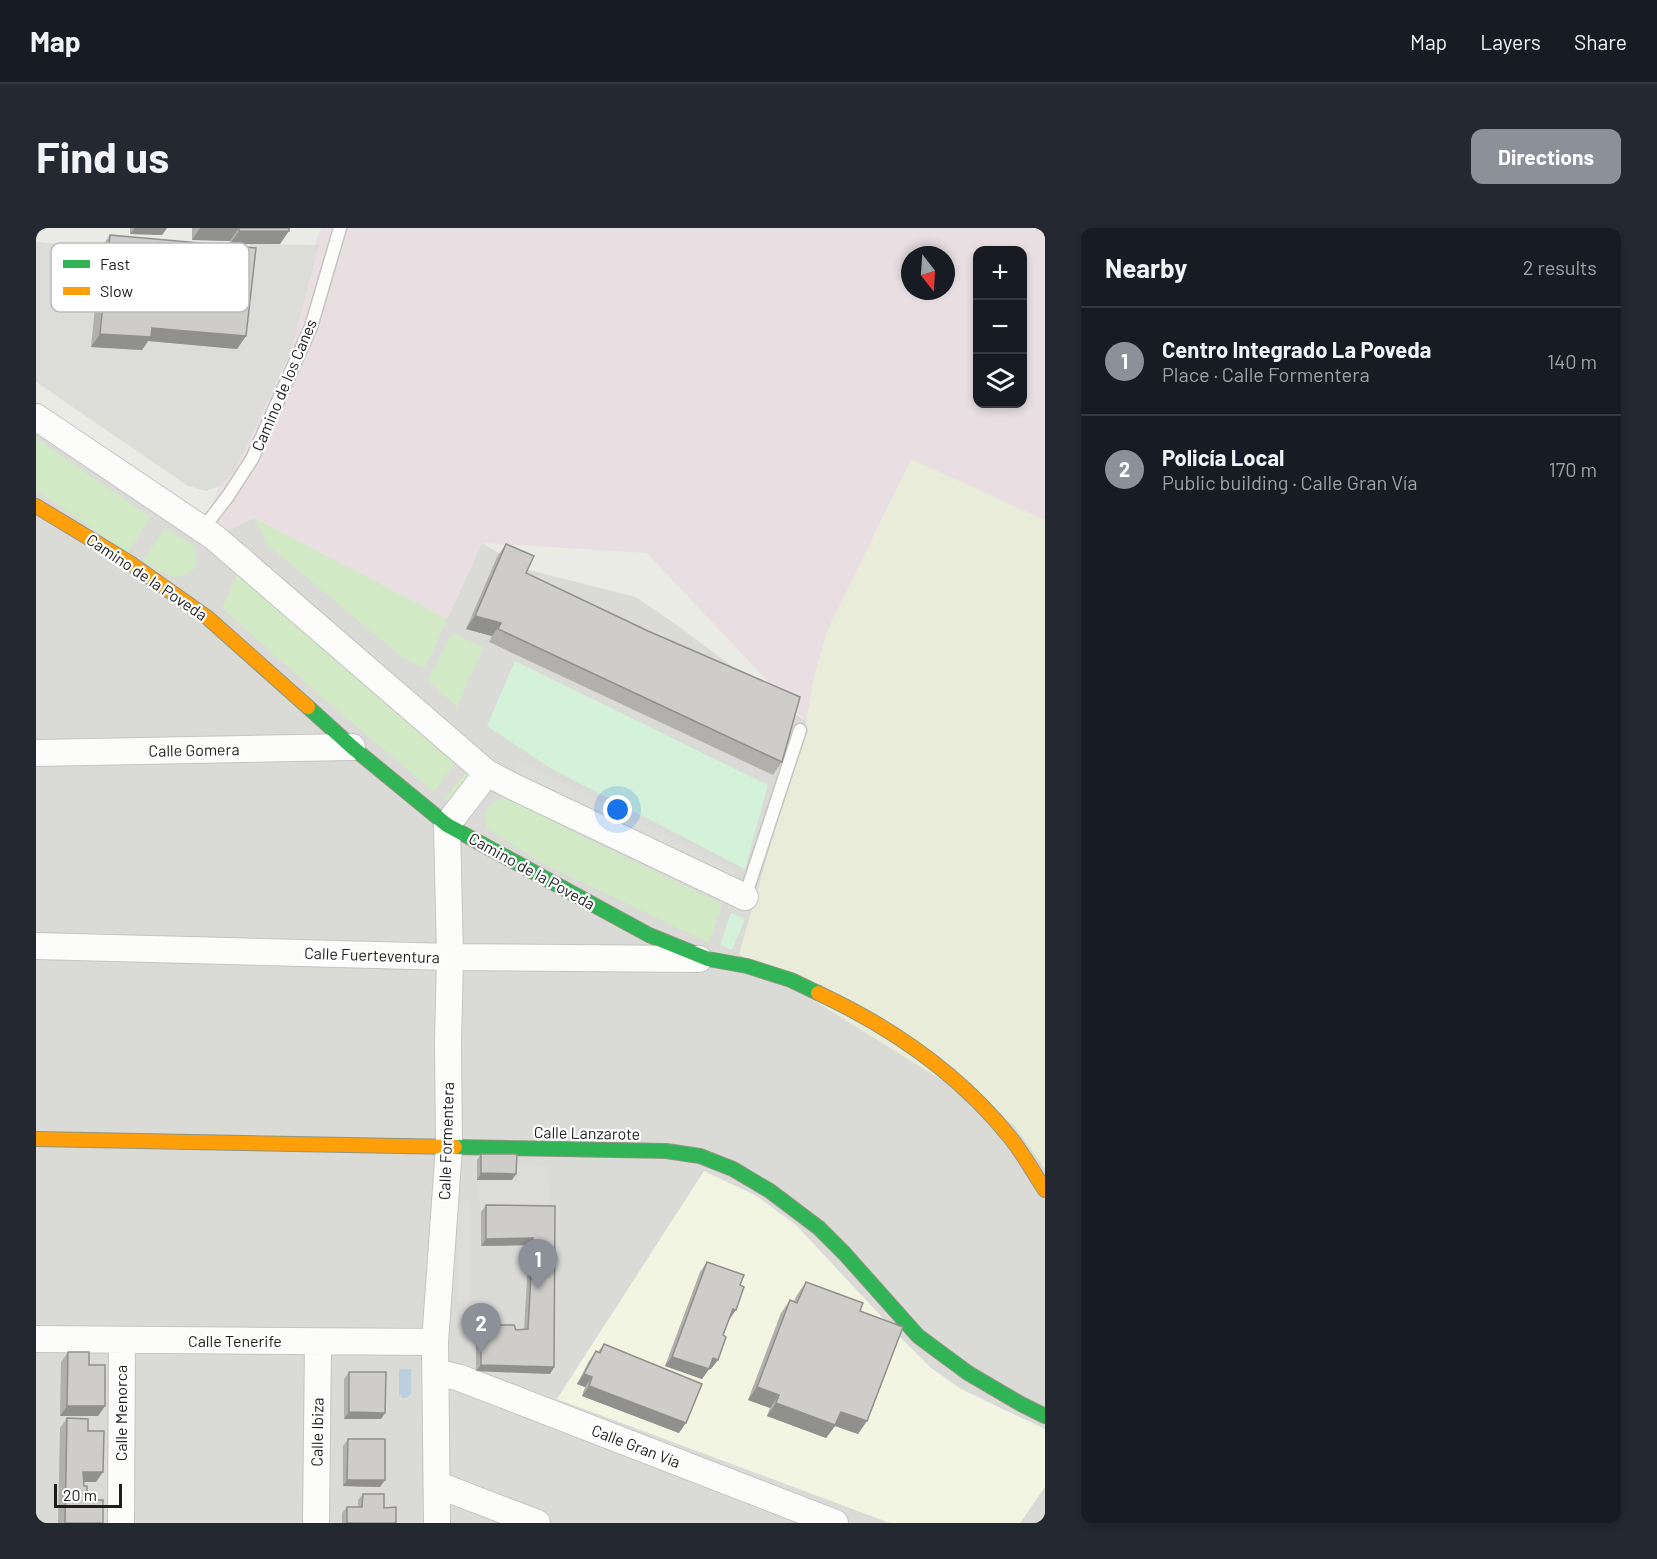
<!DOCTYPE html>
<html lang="en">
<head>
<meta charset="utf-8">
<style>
  body { margin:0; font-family:Barlow,sans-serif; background:#242831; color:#f1f3f6 }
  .controls { position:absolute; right:18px; top:18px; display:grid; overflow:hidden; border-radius:12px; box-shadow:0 3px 9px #0003 }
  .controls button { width:54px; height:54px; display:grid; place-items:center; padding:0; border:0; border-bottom:2px solid #363941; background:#171b24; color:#f1f3f6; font:30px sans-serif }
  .compass { position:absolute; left:865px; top:18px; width:54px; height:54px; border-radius:50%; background:#171b24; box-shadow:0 3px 9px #0003; rotate:163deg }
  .scale { position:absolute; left:18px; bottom:15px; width:68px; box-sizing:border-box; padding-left:6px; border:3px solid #1d1d1d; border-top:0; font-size:16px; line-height:21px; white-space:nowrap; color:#1d1d1d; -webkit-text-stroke:4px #fff; paint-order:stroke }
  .you { position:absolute; left:582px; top:582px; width:21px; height:21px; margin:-15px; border:4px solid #fff; border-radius:50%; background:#1a73e8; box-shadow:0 0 0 9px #1a73e833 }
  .badge { display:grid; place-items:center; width:39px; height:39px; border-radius:50%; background:#8c9099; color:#fff; font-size:20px; font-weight:700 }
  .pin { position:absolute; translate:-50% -50px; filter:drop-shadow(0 2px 3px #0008) }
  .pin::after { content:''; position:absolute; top:32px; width:21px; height:18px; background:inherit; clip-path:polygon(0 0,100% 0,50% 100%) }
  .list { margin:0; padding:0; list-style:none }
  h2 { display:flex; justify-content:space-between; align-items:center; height:78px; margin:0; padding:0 24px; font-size:26px }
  h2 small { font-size:20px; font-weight:400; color:#9ea1a6 }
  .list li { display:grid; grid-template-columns:39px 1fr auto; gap:18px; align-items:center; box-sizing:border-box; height:108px; padding:0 24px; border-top:2px solid #363941 }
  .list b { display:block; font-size:22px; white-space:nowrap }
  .list p { margin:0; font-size:20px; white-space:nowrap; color:#9ea1a6 }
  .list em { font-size:20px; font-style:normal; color:#9ea1a6 }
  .icon { flex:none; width:33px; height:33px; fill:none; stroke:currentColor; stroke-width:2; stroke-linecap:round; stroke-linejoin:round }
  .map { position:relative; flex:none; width:1009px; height:1295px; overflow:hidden; border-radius:12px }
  header { display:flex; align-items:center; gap:36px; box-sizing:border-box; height:84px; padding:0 30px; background:#171b24; border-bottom:2px solid #363941 }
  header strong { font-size:28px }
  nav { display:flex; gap:33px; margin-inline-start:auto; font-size:21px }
  .intro { display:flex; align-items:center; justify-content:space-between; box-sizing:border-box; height:144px; padding:0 36px }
  h1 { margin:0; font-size:42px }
  .button { padding:15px 27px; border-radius:12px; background:#8c9099; color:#fff; font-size:21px; font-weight:700 }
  main { display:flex; gap:36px; padding:0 36px }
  aside { flex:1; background:#171b24; border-radius:12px; box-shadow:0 3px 9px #0003 }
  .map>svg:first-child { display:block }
</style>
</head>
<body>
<header>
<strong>Map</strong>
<nav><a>Map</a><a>Layers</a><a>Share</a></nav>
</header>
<div class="intro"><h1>Find us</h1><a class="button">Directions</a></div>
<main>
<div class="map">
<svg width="1009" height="1295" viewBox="0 0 1009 1295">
  <rect width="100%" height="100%" fill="#ebebe6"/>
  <path fill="#dadad7" d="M 0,203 L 178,309 L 218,290 L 411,391 L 446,315 L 489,341 L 600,369 L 645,400 L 769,493 L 1009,304 L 1009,1295 L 0,1295 Z"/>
  <path fill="#e9dfe3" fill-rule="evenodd" d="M 285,0 L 1009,0 L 1009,304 L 770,494 L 611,325 L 446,315 L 411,391 L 218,290 L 178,309 L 166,302 ZM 942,22 L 987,22 L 987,176 L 942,176 ZM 874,27 L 910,27 L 910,63 L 874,63 Z"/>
  <path fill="#f2f5e1" d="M 668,943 L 719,967 L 760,997 L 871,1116 L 895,1140 L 925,1161 L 1009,1201 L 1009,1259 L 984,1295 L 854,1295 L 521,1171 Z"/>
  <path fill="#e8ecd9" d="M 875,231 L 1009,292 L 1009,941 L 978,897 L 703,726 L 770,494 L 778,448 L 792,401 Z"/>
  <path fill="#d2e9c5" d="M 0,210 L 114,289 L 92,325 L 0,262 Z
    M 218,290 L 411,391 L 389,441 L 367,430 L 232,317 Z
    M 129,300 L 159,318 L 159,340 C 139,358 127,344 107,333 Z
    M 201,347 L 422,531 L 398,564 L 287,470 L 186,380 Z
    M 416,405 L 447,419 L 421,479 L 392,452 Z
    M 435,538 L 438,552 L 417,576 L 408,571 Z
    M 472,568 L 535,603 L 686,676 L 673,715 L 506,635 L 450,600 C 447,579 453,576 472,568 Z"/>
  <path fill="#d4f2d9" d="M 479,433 L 732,557 L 709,641 L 516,541 L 451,498 Z
    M 695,685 L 709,691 L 696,722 L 684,717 Z"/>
  <path fill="#dcdcd9" d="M 0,14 L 65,20 L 107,113 L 201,121 L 214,16 L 283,17 L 255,123 L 198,244 L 184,258 L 170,263 L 152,258 L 0,154 Z
    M 481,531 L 700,643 L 694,655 L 575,600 L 479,543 Z
    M 482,936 L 512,938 L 514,985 L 445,984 L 441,952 L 482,953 Z
    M 422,972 L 434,973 L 434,1072 L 421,1075 Z"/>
  <path fill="#bad0de" d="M 363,1141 L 375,1141 L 375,1166 L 370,1170 L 366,1170 L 365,1167 L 363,1167 Z"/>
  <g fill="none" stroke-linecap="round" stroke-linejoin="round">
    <defs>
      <path id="lane" d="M 166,302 L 192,268 L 216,231 L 275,99 L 304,0
        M 709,669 L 764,502"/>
      <path id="street" d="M 0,189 L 178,309 L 451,545 L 478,559 L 709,669
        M 0,525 L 316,519
        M 0,718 L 414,729 L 663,731
        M 0,1111 L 399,1114
        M 400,1144 L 424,1150 L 799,1295
        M 402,1257 L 501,1295
        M 85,1295 L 86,1112
        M 280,1295 L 282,1114
        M 401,1295 L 399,1114 L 413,919 L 412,815 L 414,729 L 411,597 L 451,545"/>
      <path id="fast" d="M 272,479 L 316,519 L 411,597 L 613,707 L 672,731 L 711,738 L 755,752 L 782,765
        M 419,919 L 630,923 L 664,928 L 697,941 L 734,963 L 783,1000 L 809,1026 L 882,1108 L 932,1145 L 985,1176 L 1009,1188"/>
      <path id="slow" d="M 0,278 L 94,335 L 172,390 L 272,479
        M 782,765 C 855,799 922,845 973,908 C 987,925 997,944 1009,962
        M 0,911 L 419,919"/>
    </defs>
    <use href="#lane" stroke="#c4c4c2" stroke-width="15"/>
    <use href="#street" stroke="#c4c4c2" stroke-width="28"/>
    <use href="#fast" stroke="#8f957f" stroke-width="16"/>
    <use href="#slow" stroke="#8f957f" stroke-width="16"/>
    <use href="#lane" stroke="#fcfcfb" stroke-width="12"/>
    <use href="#street" stroke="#fcfcfb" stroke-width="26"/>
    <use href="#fast" stroke="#30b455" stroke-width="14"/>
    <use href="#slow" stroke="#ff9f0a" stroke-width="14"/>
  </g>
  <path fill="#b1b0ad" d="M 94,0 L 131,0 L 126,7 L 94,6 Z
    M 156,0 L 253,0 L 244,16 L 194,16 L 194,13 L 156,12 Z
    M 74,7 L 210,108 L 201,121 L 112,113 L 106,122 L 55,119 L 65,20 Z
    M 470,316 L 490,345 L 746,534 L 737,547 L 453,414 L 456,408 L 430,401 L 461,329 Z
    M 445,926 L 476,952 L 441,952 L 441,932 Z
    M 450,977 L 519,978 L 518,1139 L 514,1146 L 440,1143 L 440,1103 L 445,1097 L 480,1102 L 488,1101 L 493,1017 L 445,1018 L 445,984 Z
    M 671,1034 L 693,1092 L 675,1141 L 673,1141 L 666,1151 L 629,1138 L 664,1044 Z
    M 770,1054 L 824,1083 L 822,1206 L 799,1198 L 790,1210 L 731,1188 L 734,1180 L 712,1172 L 745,1085 L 754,1072 L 758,1073 L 761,1067 Z
    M 568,1116 L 643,1205 L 546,1168 L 549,1159 L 541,1156 L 553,1133 L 560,1123 L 562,1124 Z
    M 32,1124 L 53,1137 L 69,1178 L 62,1188 L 24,1188 L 25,1134 Z
    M 313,1144 L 349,1185 L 345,1191 L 308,1191 L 308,1151 Z
    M 31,1190 L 52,1203 L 60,1254 L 48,1254 L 48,1258 L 51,1272 L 67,1295 L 22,1295 L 24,1200 Z
    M 312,1211 L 344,1259 L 307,1258 L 307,1218 Z
    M 327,1266 L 348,1280 L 360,1295 L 306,1295 L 306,1285 L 311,1279 L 322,1279 L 322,1272 Z"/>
  <path fill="#90908d" d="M 99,0 L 131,0 L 126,7 L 94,6 Z
    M 164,0 L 203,0 L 194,13 L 156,12 Z
    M 203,3 L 253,3 L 244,16 L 194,16 Z
    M 116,100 L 210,108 L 201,121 L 112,113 L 106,122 L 55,119 L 64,106 Z
    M 439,388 L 465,395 L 456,408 L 430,401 Z
    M 445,945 L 480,946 L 476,952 L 441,952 Z
    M 497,1010 L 493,1017 L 445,1018 L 450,1011 Z
    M 697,1081 L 700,1082 L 693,1092 Z
    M 636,1129 L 673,1141 L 666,1151 L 629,1138 Z
    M 677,1130 L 682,1132 L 675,1141 L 670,1140 Z
    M 445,1137 L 518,1139 L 514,1146 L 440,1143 Z
    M 548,1146 L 556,1149 L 549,1159 L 541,1156 Z
    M 553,1158 L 650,1195 L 643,1205 L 546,1168 Z
    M 721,1159 L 743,1167 L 734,1180 L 712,1172 Z
    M 740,1175 L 805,1184 L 831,1193 L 822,1206 L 799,1198 L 790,1210 L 731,1188 Z
    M 31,1178 L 69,1178 L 62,1188 L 24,1188 Z
    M 313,1184 L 349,1185 L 345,1191 L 308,1191 Z
    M 47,1244 L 67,1244 L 60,1254 L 40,1254 Z
    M 311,1252 L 349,1252 L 344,1259 L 307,1258 Z"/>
  <path fill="#cecdc9" stroke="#90908d" stroke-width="1.5" d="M 203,0 L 253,0 L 253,3 L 203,3 Z
    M 74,7 L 220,20 L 210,108 L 116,100 L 115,109 L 64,106 Z
    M 470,316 L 498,328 L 490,345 L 612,403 L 764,469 L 746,534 L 462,401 L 465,395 L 439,388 Z
    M 445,926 L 481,926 L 480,946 L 445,945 Z
    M 450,977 L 519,978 L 518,1139 L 445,1137 L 445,1097 L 478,1097 L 480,1102 L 492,1101 L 497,1010 L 450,1011 Z
    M 671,1034 L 708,1047 L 704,1057 L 708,1059 L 700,1082 L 697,1081 L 687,1107 L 690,1109 L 682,1132 L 677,1130 L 673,1141 L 636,1129 Z
    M 770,1054 L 827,1075 L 824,1083 L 867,1099 L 831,1193 L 805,1184 L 799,1197 L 740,1175 L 743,1167 L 721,1159 L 754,1072 L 761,1075 Z
    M 568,1116 L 666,1156 L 650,1195 L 553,1158 L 556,1149 L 548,1146 L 560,1123 L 564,1125 Z
    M 32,1124 L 53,1124 L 53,1137 L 69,1137 L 69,1178 L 31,1178 Z
    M 313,1144 L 350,1144 L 349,1185 L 313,1184 Z
    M 31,1190 L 52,1191 L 52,1203 L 68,1203 L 67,1244 L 47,1244 L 48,1258 L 51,1258 L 51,1272 L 67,1272 L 67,1295 L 29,1295 Z
    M 312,1211 L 349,1211 L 349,1252 L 311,1252 Z
    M 327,1266 L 348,1266 L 348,1280 L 360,1279 L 360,1295 L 311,1295 L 311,1279 L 326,1279 Z"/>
  <g text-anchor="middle" stroke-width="4.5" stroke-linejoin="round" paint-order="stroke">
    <g font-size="16" fill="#1d1d1d" stroke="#fff">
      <text transform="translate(248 157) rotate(-67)" y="6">Camino de los Canes</text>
      <text transform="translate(111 349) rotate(34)" y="6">Camino de la Poveda</text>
      <text transform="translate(158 522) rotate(-1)" y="6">Calle Gomera</text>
      <text transform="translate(496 643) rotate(29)" y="6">Camino de la Poveda</text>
      <text transform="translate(336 727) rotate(2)" y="6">Calle Fuerteventura</text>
      <text transform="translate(551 905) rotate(1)" y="6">Calle Lanzarote</text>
      <text transform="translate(410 913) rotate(-88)" y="6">Calle Formentera</text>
      <text x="199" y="1119">Calle Tenerife</text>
      <text transform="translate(85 1185) rotate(-90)" y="6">Calle Menorca</text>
      <text transform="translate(281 1204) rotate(-89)" y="6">Calle Ibiza</text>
      <text transform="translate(600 1218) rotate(21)" y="6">Calle Gran Vía</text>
    </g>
  </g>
  <rect x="15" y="15" width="198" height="69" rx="9" fill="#fff" stroke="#bbb" stroke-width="1.5"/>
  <rect x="27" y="32" width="27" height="8" fill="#30b455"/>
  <rect x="27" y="59" width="27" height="8" fill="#ff9f0a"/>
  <g font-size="16" fill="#1d1d1d">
    <text x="64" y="42">Fast</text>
    <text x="64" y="69">Slow</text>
  </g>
</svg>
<div class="controls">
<button>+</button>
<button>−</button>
<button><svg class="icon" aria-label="layers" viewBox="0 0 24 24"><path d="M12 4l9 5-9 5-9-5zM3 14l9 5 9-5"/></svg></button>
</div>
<svg class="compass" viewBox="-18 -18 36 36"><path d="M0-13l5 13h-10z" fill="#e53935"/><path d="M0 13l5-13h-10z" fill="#9ea1a6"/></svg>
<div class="scale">20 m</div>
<div class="you"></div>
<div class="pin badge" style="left:502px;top:1061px">1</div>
<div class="pin badge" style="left:445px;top:1125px">2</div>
</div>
<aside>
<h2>Nearby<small>2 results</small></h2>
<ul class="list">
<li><span class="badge">1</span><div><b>Centro Integrado La Poveda</b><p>Place · Calle Formentera</p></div><em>140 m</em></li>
<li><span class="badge">2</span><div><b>Policía Local</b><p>Public building · Calle Gran Vía</p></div><em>170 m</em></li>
</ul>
</aside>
</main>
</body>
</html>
